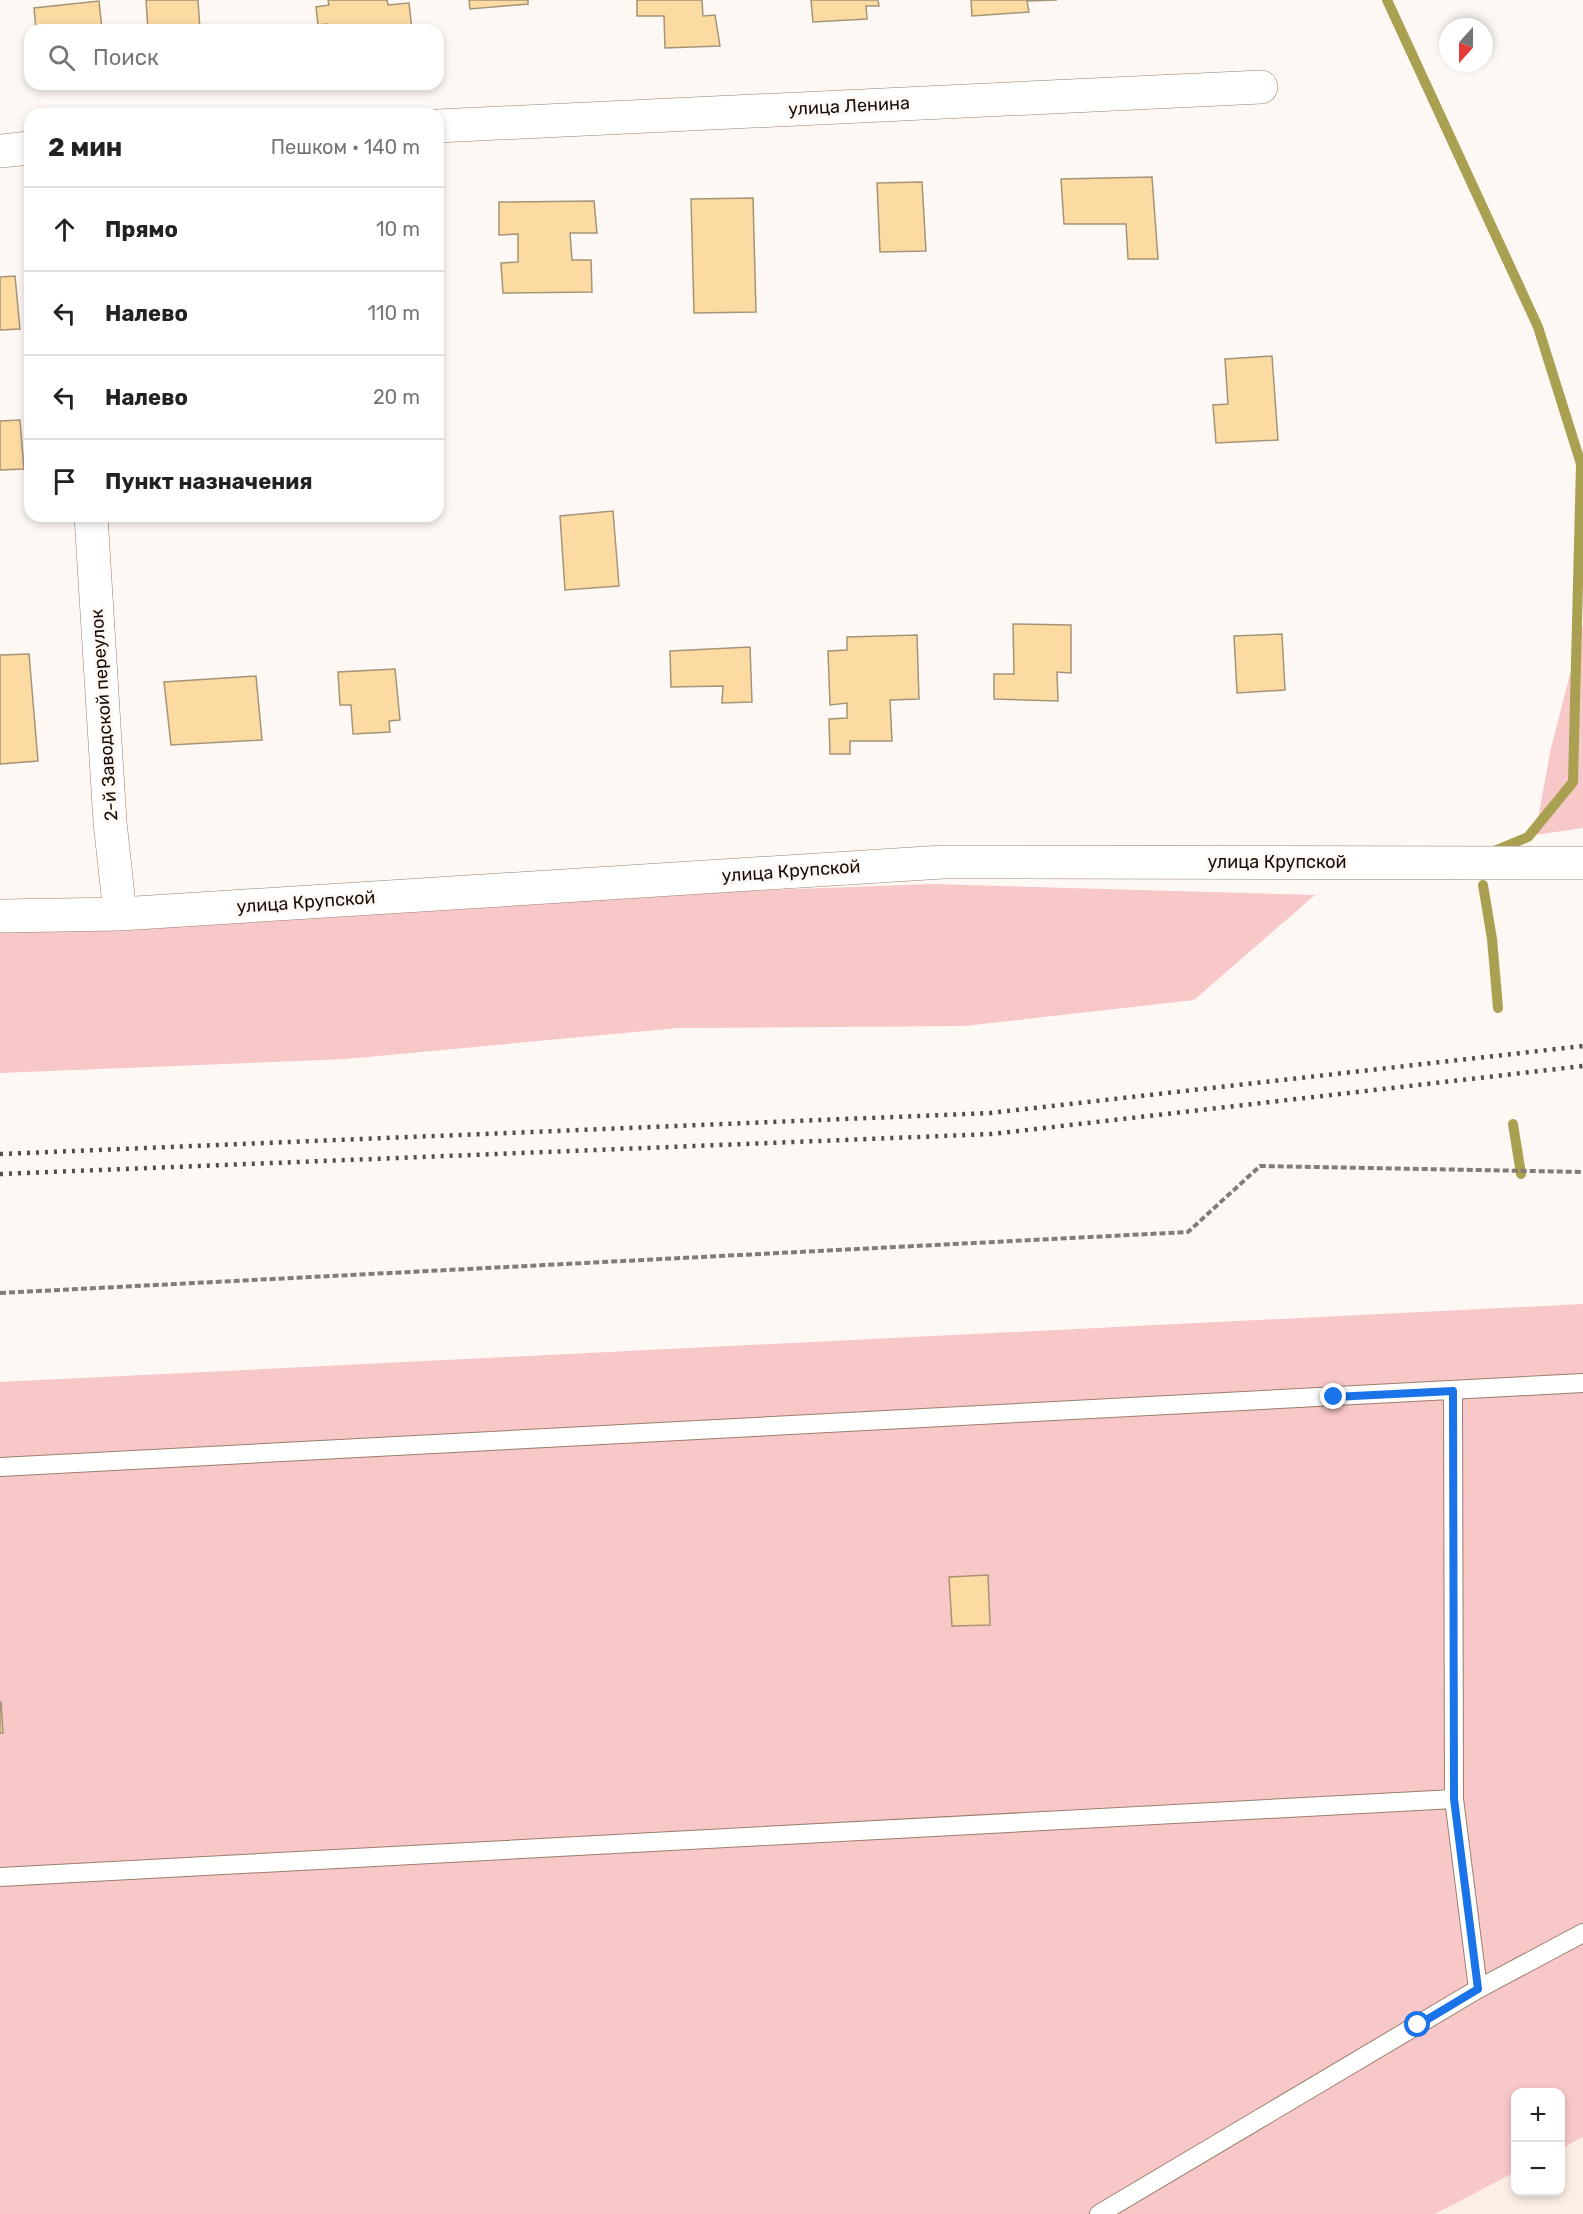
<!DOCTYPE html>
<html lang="ru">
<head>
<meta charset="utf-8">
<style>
  body { margin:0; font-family:Rubik,sans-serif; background:#f6f6f6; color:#222 }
  .controls { position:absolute; right:18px; bottom:18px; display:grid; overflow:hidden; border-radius:12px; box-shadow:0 3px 9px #0003 }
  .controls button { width:54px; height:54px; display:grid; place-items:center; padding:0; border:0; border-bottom:2px solid #e0e0e0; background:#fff; color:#222; font:30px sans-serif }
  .compass { position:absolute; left:1439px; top:18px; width:54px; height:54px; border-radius:50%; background:#fff; box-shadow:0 3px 9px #0003; rotate:201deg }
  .stop { position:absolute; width:18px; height:18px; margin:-14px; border:4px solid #1a73e8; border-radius:50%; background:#fff }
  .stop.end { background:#1a73e8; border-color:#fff; box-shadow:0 2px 6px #0008 }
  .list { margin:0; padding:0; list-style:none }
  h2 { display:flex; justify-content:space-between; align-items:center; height:78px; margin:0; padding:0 24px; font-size:26px }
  h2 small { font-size:20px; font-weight:400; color:#767676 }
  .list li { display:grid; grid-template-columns:39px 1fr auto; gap:18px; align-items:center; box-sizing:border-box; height:84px; padding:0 24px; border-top:2px solid #e0e0e0 }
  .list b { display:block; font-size:22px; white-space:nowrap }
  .list em { font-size:20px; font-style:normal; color:#767676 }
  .icon { flex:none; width:33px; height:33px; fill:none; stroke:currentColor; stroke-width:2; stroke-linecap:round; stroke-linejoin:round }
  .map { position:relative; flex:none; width:1583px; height:2214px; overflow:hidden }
  .search { position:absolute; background:#fff; box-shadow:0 3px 9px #0003; left:24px; top:24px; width:420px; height:66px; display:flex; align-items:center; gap:15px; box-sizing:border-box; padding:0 21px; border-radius:18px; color:#767676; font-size:22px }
  .panel { position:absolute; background:#fff; box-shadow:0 3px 9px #0003; left:24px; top:108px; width:420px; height:414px; border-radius:18px }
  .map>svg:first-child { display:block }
</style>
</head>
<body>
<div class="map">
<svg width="1583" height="2214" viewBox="0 0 1583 2214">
  <rect width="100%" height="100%" fill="#fef8f4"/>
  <path fill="#fdeee3" d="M 1583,2137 L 1583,2214 L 1435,2214 L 1515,2172 L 1516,2192 L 1560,2192 L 1561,2149 Z"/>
  <path fill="#f8c7c8" d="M 1583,624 L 1583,828 L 1535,835 L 1551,748 Z
    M 932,884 L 1315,895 L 1194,1000 L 965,1026 L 678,1028 L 346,1059 L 0,1073 L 0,918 Z
    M 1583,1304 L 1583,2137 L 1561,2149 L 1560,2092 L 1516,2092 L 1515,2172 L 1435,2214 L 0,2214 L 0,1382 Z"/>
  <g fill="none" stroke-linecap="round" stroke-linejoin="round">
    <path stroke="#aaa052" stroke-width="10" d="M 1387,0 L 1538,327 L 1581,464 L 1573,782 L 1528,837 L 1494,851
      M 1483,885 L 1492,939 L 1498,1008
      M 1513,1124 L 1521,1174"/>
  </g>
  <path fill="#fcdba3" stroke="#a59477" stroke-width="1.5" d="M 146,0 L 198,0 L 200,30 L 148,30 Z
    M 328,0 L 387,0 L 388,5 L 409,3 L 412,30 L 328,30 L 327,24 L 318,25 L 316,7 L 329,5 Z
    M 469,0 L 528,0 L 528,4 L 470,9 Z
    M 637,0 L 702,0 L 703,16 L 715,15 L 720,46 L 665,48 L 664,16 L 637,16 Z
    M 811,0 L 878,0 L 879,6 L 866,6 L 867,19 L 813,22 Z
    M 971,0 L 1057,0 L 1027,1 L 1029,12 L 972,16 Z
    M 99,1 L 102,30 L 36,30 L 34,8 Z
    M 1152,177 L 1158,259 L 1128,259 L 1126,224 L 1064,224 L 1061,179 Z
    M 922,182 L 926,251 L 880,252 L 877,183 Z
    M 753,198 L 756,312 L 694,313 L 691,199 Z
    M 594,201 L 597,233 L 570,233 L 572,260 L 591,260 L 592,292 L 503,293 L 501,263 L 518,262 L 518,234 L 499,235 L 499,202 Z
    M 15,276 L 20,329 L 0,330 L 0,277 Z
    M 1272,356 L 1278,440 L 1216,443 L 1213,405 L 1228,404 L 1225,359 Z
    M 20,420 L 24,469 L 0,470 L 0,421 Z
    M 613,511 L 619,586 L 565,590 L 560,516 Z
    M 1013,624 L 1071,625 L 1071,673 L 1057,672 L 1058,701 L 994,699 L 994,674 L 1014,674 Z
    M 1282,634 L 1285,690 L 1237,693 L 1234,636 Z
    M 917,635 L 919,699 L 890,700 L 892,741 L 850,741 L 850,754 L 830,754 L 829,719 L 847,718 L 847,703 L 830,705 L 828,651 L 847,650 L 847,637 Z
    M 750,647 L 752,702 L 722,703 L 723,686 L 671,687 L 670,651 Z
    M 29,654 L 38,761 L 0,764 L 0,655 Z
    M 395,669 L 400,720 L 389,721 L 390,732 L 353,734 L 351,705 L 340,705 L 338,672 Z
    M 256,676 L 262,740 L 171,745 L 164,682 Z
    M 988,1575 L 990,1625 L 952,1626 L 949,1577 Z
    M 0,1702 L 1,1702 L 3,1733 L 0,1733 Z"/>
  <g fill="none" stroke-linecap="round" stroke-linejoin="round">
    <defs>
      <path id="service" d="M 1453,1391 L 1454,1799 L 1478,1989
        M 0,1467 L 1583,1383
        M 0,1877 L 1454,1799
        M 1099,2214 L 1478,1989 L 1583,1933"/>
      <path id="minor" d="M 438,126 L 1261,87
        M 0,151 L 30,148
        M 91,516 L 110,822 L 120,914
        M 0,916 L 120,914 L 943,862 L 1583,863"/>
    </defs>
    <use href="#service" stroke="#9a7f6b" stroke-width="20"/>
    <use href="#minor" stroke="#9a7f6b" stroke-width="34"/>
    <path stroke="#837b76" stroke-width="4" stroke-dasharray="6 3" stroke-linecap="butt" d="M 0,1293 L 1188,1232 L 1260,1166 L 1583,1172"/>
    <use href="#service" stroke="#fff" stroke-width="18"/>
    <use href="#minor" stroke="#fff" stroke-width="33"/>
    <path stroke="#554c46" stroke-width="4.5" stroke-dasharray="3 6" stroke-linecap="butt" d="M 0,1154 L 990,1113 L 1583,1046
      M 0,1174 L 992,1134 L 1583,1066"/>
  </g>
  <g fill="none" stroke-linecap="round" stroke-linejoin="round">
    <path stroke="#1a73e8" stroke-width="8" d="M 1334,1397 L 1453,1391 L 1454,1799 L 1478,1989 L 1418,2025"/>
  </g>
  <g text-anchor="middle" stroke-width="6" stroke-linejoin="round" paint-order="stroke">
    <g font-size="18" fill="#180e07" stroke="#fef8f4">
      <text transform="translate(849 106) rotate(-3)" y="6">улица Ленина</text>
      <text transform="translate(104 715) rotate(-94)" y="6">2-й Заводской переулок</text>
      <text x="1277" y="868">улица Крупской</text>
      <text transform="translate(791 871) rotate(-4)" y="6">улица Крупской</text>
      <text transform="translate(306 902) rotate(-4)" y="6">улица Крупской</text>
    </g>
  </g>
</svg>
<div class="controls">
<button>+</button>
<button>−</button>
</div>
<svg class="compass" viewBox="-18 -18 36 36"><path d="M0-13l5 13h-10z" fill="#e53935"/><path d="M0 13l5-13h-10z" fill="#767676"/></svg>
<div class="stop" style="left:1418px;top:2025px"></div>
<div class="stop end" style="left:1334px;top:1397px"></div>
<div class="search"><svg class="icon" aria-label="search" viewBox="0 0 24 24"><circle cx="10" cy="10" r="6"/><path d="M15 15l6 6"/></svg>Поиск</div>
<section class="panel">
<h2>2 мин<small>Пешком · 140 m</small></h2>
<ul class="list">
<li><svg class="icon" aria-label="ahead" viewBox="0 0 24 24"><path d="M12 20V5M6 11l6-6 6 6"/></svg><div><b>Прямо</b></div><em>10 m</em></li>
<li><svg class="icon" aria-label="left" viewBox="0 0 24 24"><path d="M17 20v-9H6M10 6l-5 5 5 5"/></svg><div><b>Налево</b></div><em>110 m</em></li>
<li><svg class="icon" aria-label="left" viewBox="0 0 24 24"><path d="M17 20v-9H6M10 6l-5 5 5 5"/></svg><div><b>Налево</b></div><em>20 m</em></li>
<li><svg class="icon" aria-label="arrive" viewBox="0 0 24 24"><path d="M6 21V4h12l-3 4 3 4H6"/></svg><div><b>Пункт назначения</b></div></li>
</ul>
</section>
</div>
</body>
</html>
